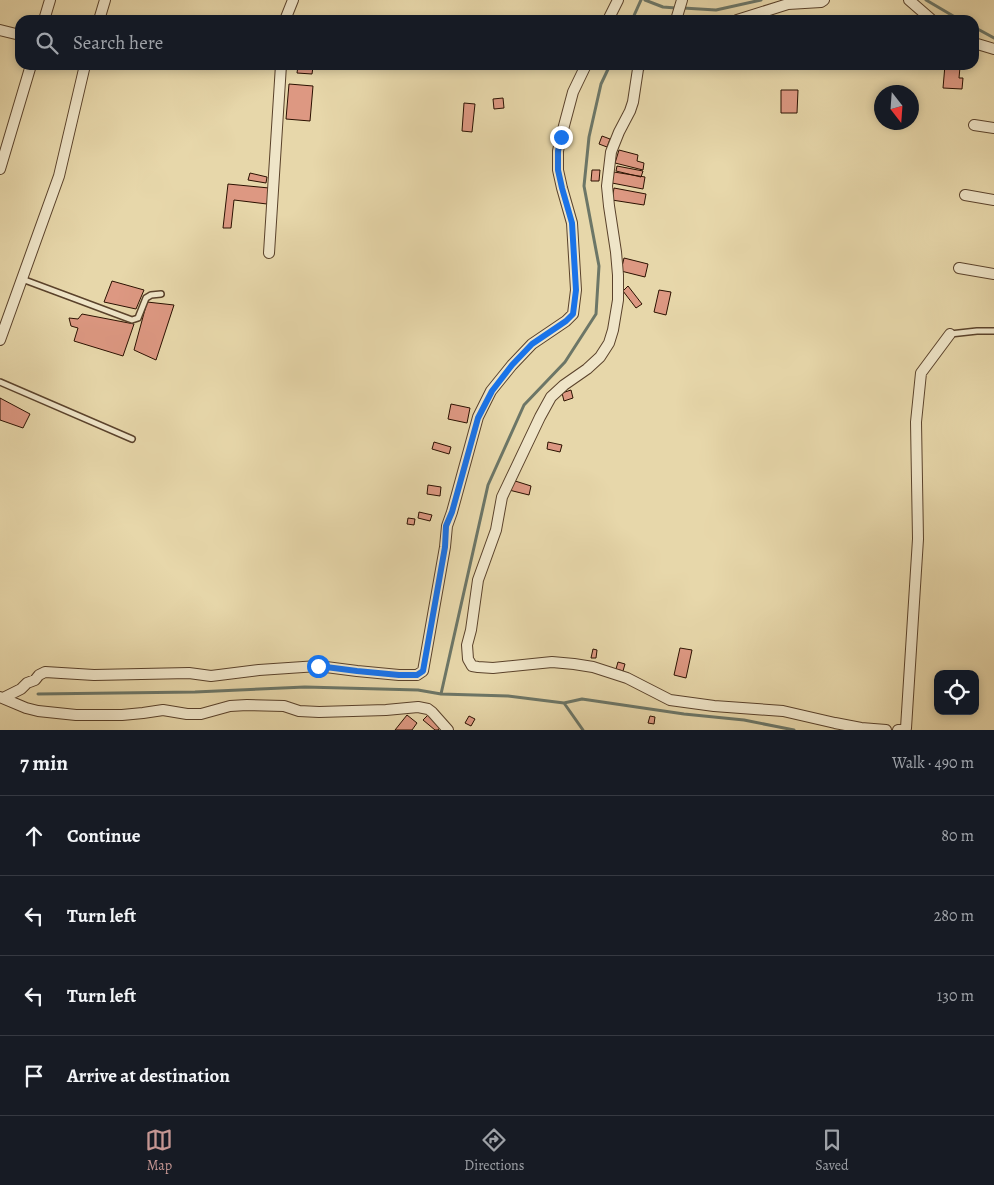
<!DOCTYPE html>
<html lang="en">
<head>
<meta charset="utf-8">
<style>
  body { margin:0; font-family:Alegreya,serif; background:#242831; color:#f1f3f6 }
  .controls { position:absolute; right:15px; bottom:15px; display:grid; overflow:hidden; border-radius:10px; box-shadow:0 2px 8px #0003 }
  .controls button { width:45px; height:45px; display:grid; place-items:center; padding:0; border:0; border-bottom:1px solid #363941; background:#171b24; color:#f1f3f6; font:25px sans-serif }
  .compass { position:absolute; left:874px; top:85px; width:45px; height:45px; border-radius:50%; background:#171b24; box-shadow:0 2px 8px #0003; rotate:163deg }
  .stop { position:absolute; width:15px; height:15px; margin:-11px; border:4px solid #1a73e8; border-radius:50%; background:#fff }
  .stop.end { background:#1a73e8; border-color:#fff; box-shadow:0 1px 5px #0008 }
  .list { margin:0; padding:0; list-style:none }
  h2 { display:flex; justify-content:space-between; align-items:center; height:65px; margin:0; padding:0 20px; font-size:21px }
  h2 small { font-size:16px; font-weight:400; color:#9ea1a6 }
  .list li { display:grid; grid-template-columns:32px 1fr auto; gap:15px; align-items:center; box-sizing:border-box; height:80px; padding:0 20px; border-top:1px solid #363941 }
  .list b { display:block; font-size:19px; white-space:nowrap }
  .list em { font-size:16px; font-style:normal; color:#9ea1a6 }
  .icon { flex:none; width:28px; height:28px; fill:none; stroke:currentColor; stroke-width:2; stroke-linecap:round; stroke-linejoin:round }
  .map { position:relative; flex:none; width:994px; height:730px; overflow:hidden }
  .search { position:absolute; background:#171b24; box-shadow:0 2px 8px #0003; left:15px; right:15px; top:15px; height:55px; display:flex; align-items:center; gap:12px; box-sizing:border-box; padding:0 18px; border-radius:15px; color:#9ea1a6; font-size:19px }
  .sheet { height:385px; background:#171b24 }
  nav { display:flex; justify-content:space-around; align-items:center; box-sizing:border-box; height:70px; border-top:1px solid #363941; background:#171b24; font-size:14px; color:#9ea1a6 }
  nav a { display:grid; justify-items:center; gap:2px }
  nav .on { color:#c59692 }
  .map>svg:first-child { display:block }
</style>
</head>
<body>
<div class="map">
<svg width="994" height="730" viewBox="0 0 994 730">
  <rect width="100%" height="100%" fill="#e7d7aa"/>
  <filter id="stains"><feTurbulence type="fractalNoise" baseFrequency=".004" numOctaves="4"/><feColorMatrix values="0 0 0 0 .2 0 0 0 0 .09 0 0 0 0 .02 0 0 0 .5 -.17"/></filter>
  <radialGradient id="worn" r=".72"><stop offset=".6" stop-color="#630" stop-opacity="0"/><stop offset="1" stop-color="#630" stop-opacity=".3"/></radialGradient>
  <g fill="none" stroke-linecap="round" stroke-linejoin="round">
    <path stroke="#6c7667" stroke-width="3" d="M 645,0 L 663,7 L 676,8
      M 926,0 L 960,20
      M 683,8 L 716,10 L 761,0
      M 632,20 L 641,0
      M 974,27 L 994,38
      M 610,65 L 601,84 L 589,137 L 584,186 L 599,266 L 596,314 L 565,362 L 524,405 L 488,485 L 441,694 L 508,696 L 564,703 L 582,699 L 684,714 L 744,720 L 794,730
      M 38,694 L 195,692 L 305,687 L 418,690 L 441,694
      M 564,703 L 583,730"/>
  </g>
  <path fill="#dd9882" stroke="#2b1101" d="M 945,65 L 960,67 L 959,78 L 963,78 L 962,89 L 943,88 Z
    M 298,66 L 313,67 L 312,74 L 297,73 Z
    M 289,84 L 313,86 L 310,121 L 286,119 Z
    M 781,90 L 798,90 L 797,113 L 781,113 Z
    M 503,98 L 504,108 L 494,109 L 493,99 Z
    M 464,103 L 475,104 L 472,132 L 462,131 Z
    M 602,136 L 610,139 L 607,147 L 599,144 Z
    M 619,150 L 638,155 L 637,161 L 644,163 L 643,170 L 615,163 Z
    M 617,166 L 643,171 L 641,177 L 616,171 Z
    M 592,170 L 600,170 L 599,181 L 591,181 Z
    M 614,172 L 645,177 L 643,189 L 612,183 Z
    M 250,173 L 267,177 L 266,183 L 248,180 Z
    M 228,184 L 269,188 L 267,204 L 234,200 L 231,228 L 223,228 Z
    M 614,188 L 646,194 L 644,205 L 612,200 Z
    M 624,258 L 648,264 L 645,277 L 621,271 Z
    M 112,281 L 144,290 L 136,309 L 104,302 Z
    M 628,286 L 642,304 L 636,308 L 623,291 Z
    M 659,290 L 671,292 L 666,315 L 654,312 Z
    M 147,302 L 174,305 L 156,360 L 134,350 Z
    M 82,314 L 134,324 L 123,356 L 74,341 L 78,328 L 71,326 L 69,318 L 78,319 Z
    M 571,390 L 573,398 L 564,401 L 562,393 Z
    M 0,398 L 30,414 L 23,428 L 0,420 Z
    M 451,404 L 470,408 L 467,423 L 448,419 Z
    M 434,442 L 451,447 L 449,454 L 432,449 Z
    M 548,442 L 562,445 L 560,452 L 547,449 Z
    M 512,480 L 531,486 L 529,495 L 509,490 Z
    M 428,485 L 441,487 L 440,496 L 427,494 Z
    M 419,512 L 432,515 L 430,521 L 418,518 Z
    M 408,518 L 415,519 L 414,525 L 407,524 Z
    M 680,648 L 692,650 L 686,678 L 674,675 Z
    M 593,649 L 597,650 L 596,658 L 591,658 Z
    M 618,662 L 625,664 L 623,671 L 616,669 Z
    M 429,714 L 442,725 L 438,730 L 435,730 L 423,720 Z
    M 407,715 L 417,723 L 412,730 L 395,730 Z
    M 469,716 L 475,719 L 471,726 L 465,723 Z
    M 650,716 L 655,717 L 654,724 L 648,723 Z"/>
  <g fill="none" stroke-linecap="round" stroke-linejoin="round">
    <defs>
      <path id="service" d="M 22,279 L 132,320 L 138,318 L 146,298 L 151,295 L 161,294
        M 950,334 L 977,331 L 994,331
        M 0,382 L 132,439"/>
      <path id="minor" d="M 909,0 L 932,20
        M 44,20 L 50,0
        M 99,20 L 105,0
        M 285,20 L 293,0
        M 608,20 L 618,0
        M 676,20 L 682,0
        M 737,20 L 788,4 L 821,2 L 824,0
        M 0,30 L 20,35
        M 974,43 L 994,49
        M 640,65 L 638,69 L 633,102 L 630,111 L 619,132 L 611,152 L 607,186 L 609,206 L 616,252 L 618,275 L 618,300 L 613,330 L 609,343 L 600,357 L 587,369 L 564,385 L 551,397 L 540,417 L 502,497 L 496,530 L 478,580 L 471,630 L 467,645 L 468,659 L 472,666 L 478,667 L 493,668 L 552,662 L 574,664 L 593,667 L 627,678 L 670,700 L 714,706 L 783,711 L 835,723 L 861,728 L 886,730
        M 974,125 L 994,128
        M 0,169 L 31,65
        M 965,195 L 994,200
        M 269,253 L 281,65
        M 959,268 L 994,274
        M 0,340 L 59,176 L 85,65
        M 0,697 L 26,708 L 38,711 L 76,715 L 122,715 L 143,713 L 163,710 L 187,714 L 201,714 L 230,706 L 247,705 L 284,706 L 299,711 L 319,712 L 386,710 L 418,707 L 428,709 L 432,712 L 448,730
        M 3,698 L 21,689 L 27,683 L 35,680 L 39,675 L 45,672 L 94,675 L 189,673 L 211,676 L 259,670 L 318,666 L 357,671 L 399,675 L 417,675 L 423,671 L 445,547 L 447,526 L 452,512 L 478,417 L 491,391 L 512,365 L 532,344 L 566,321 L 573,314 L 576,290 L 572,223 L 562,188 L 558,170 L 558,151 L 561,137 L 573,92 L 586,65
        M 898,730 L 906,728 L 918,539 L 916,422 L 921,373 L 950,334"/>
    </defs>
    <use href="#service" stroke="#5a422b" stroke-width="8"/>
    <use href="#minor" stroke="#5a422b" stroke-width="12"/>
    <use href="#service" stroke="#efe5c8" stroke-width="5"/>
    <use href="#minor" stroke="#efe5c8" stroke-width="10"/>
  </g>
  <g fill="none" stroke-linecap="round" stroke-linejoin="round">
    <path stroke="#1a73e8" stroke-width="6" d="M 318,666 L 357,671 L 399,675 L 417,675 L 423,671 L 445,547 L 446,526 L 452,512 L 478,418 L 492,391 L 512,365 L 532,344 L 566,321 L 573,314 L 576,290 L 572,223 L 562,188 L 558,170 L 558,151 L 561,137"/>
  </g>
  <rect width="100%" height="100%" filter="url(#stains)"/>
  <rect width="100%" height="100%" fill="url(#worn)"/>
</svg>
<div class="controls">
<button><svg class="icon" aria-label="locate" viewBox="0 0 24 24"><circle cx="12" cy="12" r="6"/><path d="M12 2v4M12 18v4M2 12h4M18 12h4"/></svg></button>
</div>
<svg class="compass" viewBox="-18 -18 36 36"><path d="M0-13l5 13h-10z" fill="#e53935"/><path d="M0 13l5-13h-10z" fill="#9ea1a6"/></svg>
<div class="stop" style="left:318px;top:666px"></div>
<div class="stop end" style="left:561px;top:137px"></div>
<div class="search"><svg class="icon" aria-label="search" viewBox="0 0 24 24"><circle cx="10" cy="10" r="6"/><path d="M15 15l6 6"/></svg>Search here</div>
</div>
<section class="sheet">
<h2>7 min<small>Walk · 490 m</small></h2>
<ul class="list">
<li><svg class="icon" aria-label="ahead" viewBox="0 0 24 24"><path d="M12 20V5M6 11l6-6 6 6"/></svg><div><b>Continue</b></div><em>80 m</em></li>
<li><svg class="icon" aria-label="left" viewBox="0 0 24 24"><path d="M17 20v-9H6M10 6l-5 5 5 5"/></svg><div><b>Turn left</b></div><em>280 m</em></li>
<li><svg class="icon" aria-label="left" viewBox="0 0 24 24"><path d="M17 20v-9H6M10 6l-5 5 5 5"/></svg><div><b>Turn left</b></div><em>130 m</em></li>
<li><svg class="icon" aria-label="arrive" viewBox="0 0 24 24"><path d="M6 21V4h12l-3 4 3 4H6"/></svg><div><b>Arrive at destination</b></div></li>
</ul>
</section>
<nav>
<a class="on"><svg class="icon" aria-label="map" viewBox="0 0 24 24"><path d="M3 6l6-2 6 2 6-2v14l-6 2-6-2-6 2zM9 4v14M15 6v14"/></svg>Map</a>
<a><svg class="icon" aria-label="directions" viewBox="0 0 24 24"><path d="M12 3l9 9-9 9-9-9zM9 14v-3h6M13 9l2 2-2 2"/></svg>Directions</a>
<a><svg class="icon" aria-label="saved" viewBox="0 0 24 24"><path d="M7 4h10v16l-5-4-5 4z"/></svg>Saved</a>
</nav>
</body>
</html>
